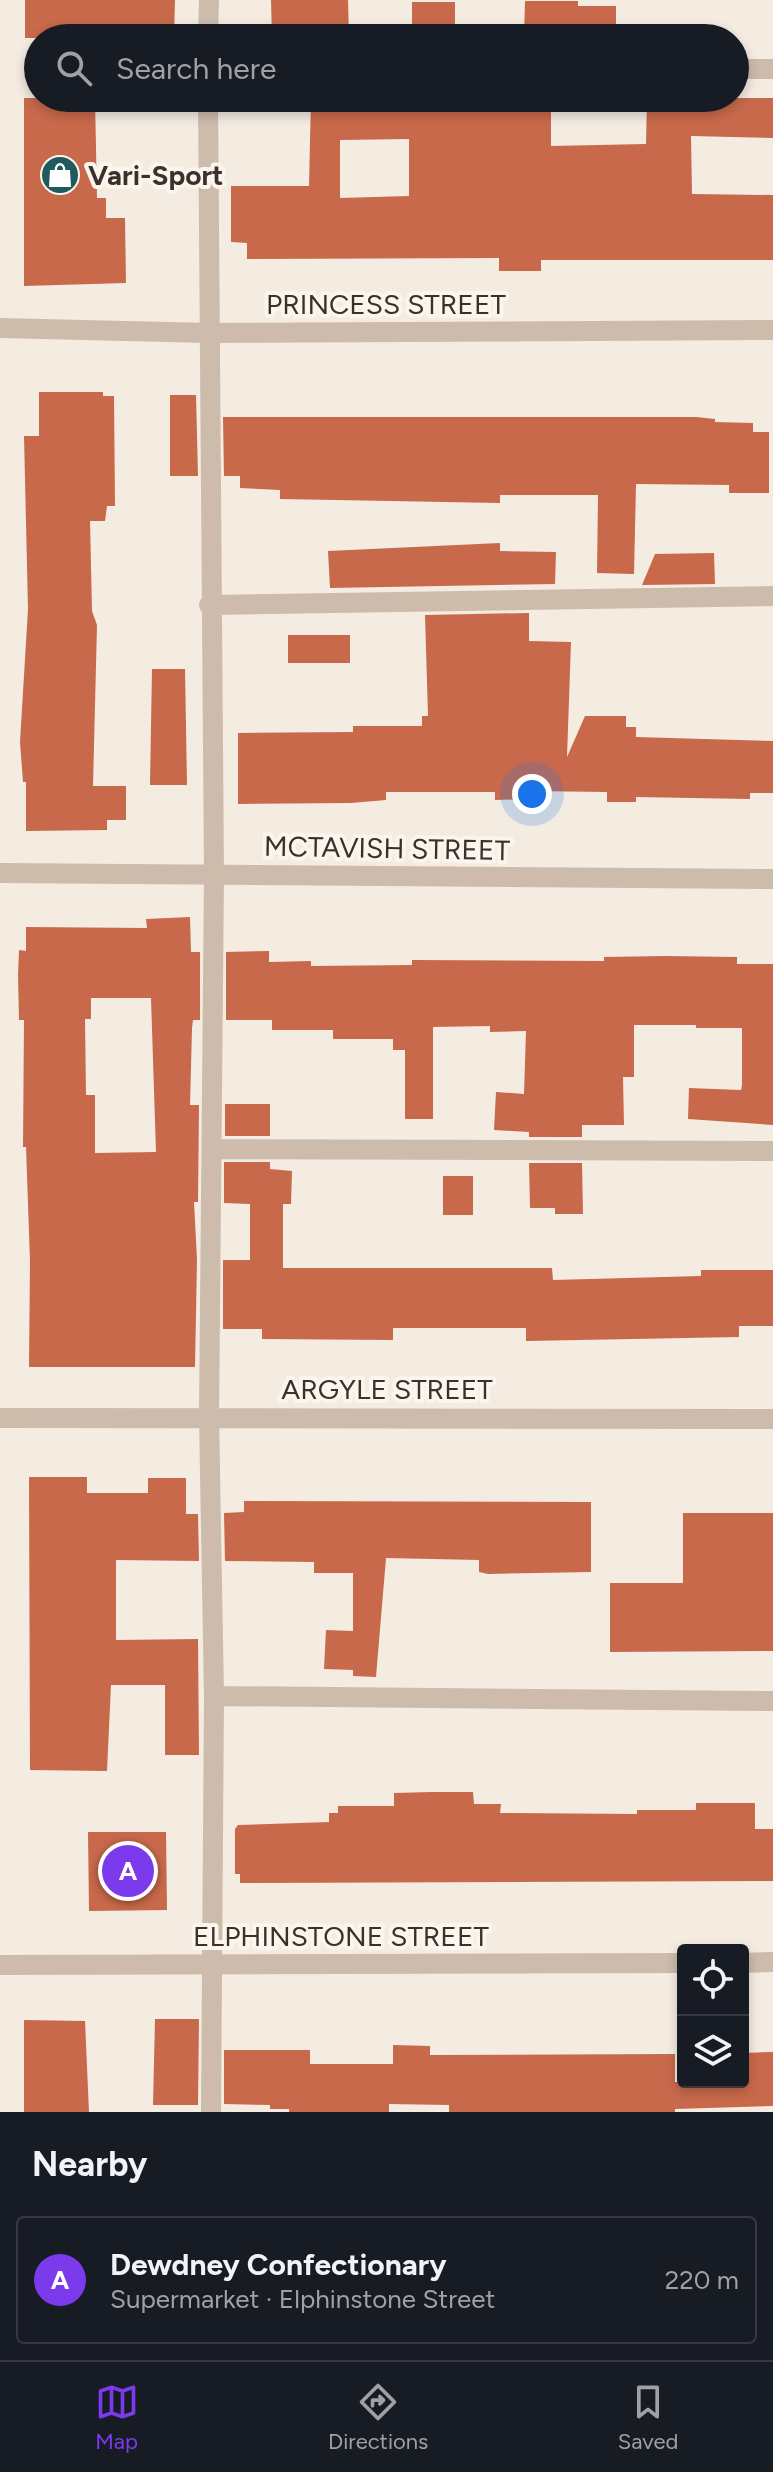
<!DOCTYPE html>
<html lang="en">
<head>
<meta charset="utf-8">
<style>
  body { margin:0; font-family:Figtree,sans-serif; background:#242831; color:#f1f3f6 }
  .controls { position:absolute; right:24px; bottom:24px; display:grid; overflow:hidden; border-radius:8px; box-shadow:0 4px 12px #0003 }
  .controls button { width:72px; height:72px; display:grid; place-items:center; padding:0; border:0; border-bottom:2px solid #363941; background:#171b24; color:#f1f3f6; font:40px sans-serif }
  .you { position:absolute; left:532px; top:794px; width:28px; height:28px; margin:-20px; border:6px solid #fff; border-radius:50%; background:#1a73e8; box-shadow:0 0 0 12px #1a73e833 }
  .badge { display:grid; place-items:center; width:52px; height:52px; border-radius:50%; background:#7c3aed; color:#fff; font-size:26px; font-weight:700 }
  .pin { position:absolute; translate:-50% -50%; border:4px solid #fff; box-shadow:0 2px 8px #0006 }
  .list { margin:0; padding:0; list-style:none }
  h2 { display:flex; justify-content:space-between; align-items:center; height:104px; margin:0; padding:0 32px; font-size:34px }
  h2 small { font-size:26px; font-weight:400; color:#9ea1a6 }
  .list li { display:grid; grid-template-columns:52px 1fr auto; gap:24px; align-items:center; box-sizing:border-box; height:128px; margin:0 16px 16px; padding:0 16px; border:2px solid #363941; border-radius:8px }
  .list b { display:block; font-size:30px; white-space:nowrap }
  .list p { margin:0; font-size:26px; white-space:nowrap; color:#9ea1a6 }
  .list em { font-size:26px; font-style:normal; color:#9ea1a6 }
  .icon { flex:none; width:44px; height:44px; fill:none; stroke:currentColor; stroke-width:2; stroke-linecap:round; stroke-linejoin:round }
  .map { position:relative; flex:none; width:773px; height:2112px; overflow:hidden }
  .search { position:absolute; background:#171b24; box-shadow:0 4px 12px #0003; left:24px; right:24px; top:24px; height:88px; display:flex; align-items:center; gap:20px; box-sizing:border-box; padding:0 28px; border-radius:44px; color:#9ea1a6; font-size:30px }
  .sheet { height:248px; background:#171b24 }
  nav { display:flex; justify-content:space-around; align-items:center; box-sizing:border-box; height:112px; border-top:2px solid #363941; background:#171b24; font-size:22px; color:#9ea1a6 }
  nav a { display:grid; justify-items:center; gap:4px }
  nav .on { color:#7c3aed }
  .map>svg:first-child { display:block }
</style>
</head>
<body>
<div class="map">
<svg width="773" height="2112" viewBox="0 0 773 2112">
  <rect width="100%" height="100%" fill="#f4ebe1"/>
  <path fill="#c8694b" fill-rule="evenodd" d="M 25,0 L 175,0 L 174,38 L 25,38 Z
    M 271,0 L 348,0 L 349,37 L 272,38 Z
    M 525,1 L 578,1 L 578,6 L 616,6 L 616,38 L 524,38 Z
    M 412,2 L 455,2 L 455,36 L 412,36 Z
    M 24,98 L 95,98 L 97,198 L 106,198 L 106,218 L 125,218 L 126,283 L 24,286 Z
    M 311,98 L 551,101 L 551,146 L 646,144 L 647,98 L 773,98 L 773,138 L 691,136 L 692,194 L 773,195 L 773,260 L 541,260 L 541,271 L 499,271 L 499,258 L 247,259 L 247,243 L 231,242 L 231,186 L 309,186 ZM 409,139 L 409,196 L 340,198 L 340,140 Z
    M 39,392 L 103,392 L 103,396 L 114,396 L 115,506 L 107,506 L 105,521 L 90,521 L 92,611 L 97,625 L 93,786 L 126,786 L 126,820 L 107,820 L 107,830 L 26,831 L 26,782 L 23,782 L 20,742 L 28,609 L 24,436 L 39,436 Z
    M 170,395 L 196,395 L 198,476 L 170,476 Z
    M 223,417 L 696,417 L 715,419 L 715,422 L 753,423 L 753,432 L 769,432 L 769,493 L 729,493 L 729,485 L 636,484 L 634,574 L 597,573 L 598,495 L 500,495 L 500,503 L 280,499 L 280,490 L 240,488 L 240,476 L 224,476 Z
    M 500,543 L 500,551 L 556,552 L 555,584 L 330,588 L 328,551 Z
    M 714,553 L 715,584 L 642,585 L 655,554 Z
    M 529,613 L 529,641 L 571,642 L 567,757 L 585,716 L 626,716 L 626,727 L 636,727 L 636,737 L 773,741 L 773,793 L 750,793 L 750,799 L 636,797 L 636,802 L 607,802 L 607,792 L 530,791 L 530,799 L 495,800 L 495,792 L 386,792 L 386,800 L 351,803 L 238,804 L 238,733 L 353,732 L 353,726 L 422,726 L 422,716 L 428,716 L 425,615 Z
    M 288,635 L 350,635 L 350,663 L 288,663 Z
    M 152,669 L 185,669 L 187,785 L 150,785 Z
    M 190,917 L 191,952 L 200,952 L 200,1020 L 193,1020 L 192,1028 L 190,1105 L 199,1105 L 198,1202 L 194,1202 L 197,1260 L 195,1367 L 29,1367 L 30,1261 L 26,1147 L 23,1147 L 24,1020 L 19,1020 L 18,975 L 19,950 L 26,951 L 26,927 L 147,928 L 146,919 ZM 91,998 L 151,998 L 156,1152 L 95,1153 L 95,1095 L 86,1095 L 85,1019 L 91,1019 Z
    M 269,951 L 269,962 L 311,961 L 311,966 L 412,965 L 412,960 L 604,961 L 604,957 L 665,956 L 737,957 L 737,964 L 773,964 L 773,1125 L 688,1119 L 689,1088 L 741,1090 L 742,1085 L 742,1028 L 696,1028 L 696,1025 L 634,1025 L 634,1077 L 623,1077 L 624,1125 L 582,1125 L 582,1137 L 529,1137 L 529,1132 L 494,1130 L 496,1092 L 524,1094 L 526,1031 L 490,1032 L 490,1026 L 433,1027 L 433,1119 L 405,1119 L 405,1050 L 393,1050 L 393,1039 L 333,1039 L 333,1030 L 272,1030 L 272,1020 L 226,1020 L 226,952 Z
    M 225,1104 L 270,1104 L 270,1136 L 225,1136 Z
    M 224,1162 L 270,1162 L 270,1169 L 292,1171 L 291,1204 L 283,1204 L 283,1268 L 552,1268 L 553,1280 L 701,1276 L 701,1270 L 773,1270 L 773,1326 L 739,1326 L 739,1337 L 526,1341 L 526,1328 L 393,1328 L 393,1340 L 262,1339 L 262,1329 L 223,1329 L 223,1260 L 250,1260 L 250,1204 L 224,1203 Z
    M 529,1163 L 582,1163 L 583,1214 L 555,1214 L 555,1208 L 530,1208 Z
    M 443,1176 L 473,1176 L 473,1215 L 443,1215 Z
    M 29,1477 L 87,1477 L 87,1493 L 148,1493 L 148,1478 L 186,1478 L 186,1514 L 198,1514 L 199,1561 L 116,1560 L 116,1640 L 198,1639 L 199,1755 L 165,1755 L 165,1685 L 111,1685 L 107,1771 L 30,1770 Z
    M 244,1501 L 591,1502 L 591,1572 L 488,1574 L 479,1572 L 479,1560 L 386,1558 L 376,1677 L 353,1676 L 353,1670 L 324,1669 L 326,1630 L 353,1631 L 353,1573 L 314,1573 L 314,1562 L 225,1561 L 224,1513 L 244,1512 Z
    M 683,1513 L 773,1513 L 773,1651 L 610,1652 L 610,1583 L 683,1583 Z
    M 432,1792 L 473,1792 L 474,1804 L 501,1804 L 500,1813 L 637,1814 L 637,1810 L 696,1810 L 696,1803 L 755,1803 L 755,1829 L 773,1829 L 773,1881 L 240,1883 L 240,1874 L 235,1874 L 235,1829 L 238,1825 L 329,1822 L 329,1813 L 338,1813 L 338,1806 L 394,1806 L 394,1793 Z
    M 88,1832 L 166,1832 L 167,1910 L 89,1911 Z
    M 155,2019 L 199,2019 L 198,2105 L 153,2105 Z
    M 24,2020 L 85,2021 L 89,2112 L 24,2112 Z
    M 393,2045 L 430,2046 L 430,2055 L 675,2054 L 675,2082 L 743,2082 L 743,2053 L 773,2052 L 773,2106 L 675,2109 L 675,2112 L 449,2112 L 449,2105 L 389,2104 L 389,2112 L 289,2112 L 289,2109 L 270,2109 L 270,2105 L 224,2104 L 224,2050 L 310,2050 L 310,2064 L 393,2064 Z"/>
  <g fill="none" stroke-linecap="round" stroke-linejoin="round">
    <path stroke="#cdbbac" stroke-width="20" d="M 208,38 L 209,0
      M 735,69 L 773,69
      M 208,98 L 214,875 L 209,1416 L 214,1696 L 211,2112
      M 209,605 L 773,596
      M 212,1149 L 773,1151
      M 214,1696 L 773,1701"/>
    <path stroke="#cdbbac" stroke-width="20" d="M 0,328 L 209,333 L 773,330
      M 0,873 L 773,879
      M 0,1418 L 773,1419"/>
    <path stroke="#cdbbac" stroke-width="20" d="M 743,1963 L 773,1962
      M 0,1965 L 683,1963"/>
  </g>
  <defs>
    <symbol id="shop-disc" viewBox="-11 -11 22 22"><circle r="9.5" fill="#1f5a5e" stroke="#fbf5ee"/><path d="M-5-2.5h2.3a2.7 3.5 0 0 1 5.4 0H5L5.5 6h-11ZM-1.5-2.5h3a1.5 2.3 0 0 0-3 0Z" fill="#fff"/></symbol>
  </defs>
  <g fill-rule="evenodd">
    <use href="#shop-disc" x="38" y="153" width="44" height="44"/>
  </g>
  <g text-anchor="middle" stroke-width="8" stroke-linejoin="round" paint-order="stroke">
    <g font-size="28" font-weight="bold" fill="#3b302b" stroke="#fbf5ee" text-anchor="start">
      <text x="88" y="185">Vari-Sport</text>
    </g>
    <g font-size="28" fill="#3b302b" stroke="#fbf5ee">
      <text x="386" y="314">PRINCESS STREET</text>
      <text transform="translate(387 848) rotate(1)" y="10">MCTAVISH STREET</text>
      <text x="387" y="1399">ARGYLE STREET</text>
      <text x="341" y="1946">ELPHINSTONE STREET</text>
    </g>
  </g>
</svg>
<div class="controls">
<button><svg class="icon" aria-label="locate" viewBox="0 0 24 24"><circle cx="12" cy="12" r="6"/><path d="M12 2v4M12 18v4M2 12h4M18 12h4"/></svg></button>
<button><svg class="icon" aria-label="layers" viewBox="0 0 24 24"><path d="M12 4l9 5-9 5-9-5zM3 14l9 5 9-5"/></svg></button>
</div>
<div class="you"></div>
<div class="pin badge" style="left:128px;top:1871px">A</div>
<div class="search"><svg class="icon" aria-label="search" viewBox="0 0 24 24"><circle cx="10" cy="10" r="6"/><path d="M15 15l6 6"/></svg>Search here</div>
</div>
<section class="sheet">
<h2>Nearby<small></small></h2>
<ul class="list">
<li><span class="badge">A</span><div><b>Dewdney Confectionary</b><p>Supermarket · Elphinstone Street</p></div><em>220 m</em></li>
</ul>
</section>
<nav>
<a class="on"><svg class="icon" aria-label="map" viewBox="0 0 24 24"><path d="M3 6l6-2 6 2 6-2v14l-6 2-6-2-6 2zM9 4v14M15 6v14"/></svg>Map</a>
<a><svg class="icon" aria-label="directions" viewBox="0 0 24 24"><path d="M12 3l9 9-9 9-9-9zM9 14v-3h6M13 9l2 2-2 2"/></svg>Directions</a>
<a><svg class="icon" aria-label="saved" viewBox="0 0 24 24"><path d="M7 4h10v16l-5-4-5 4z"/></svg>Saved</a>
</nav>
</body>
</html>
